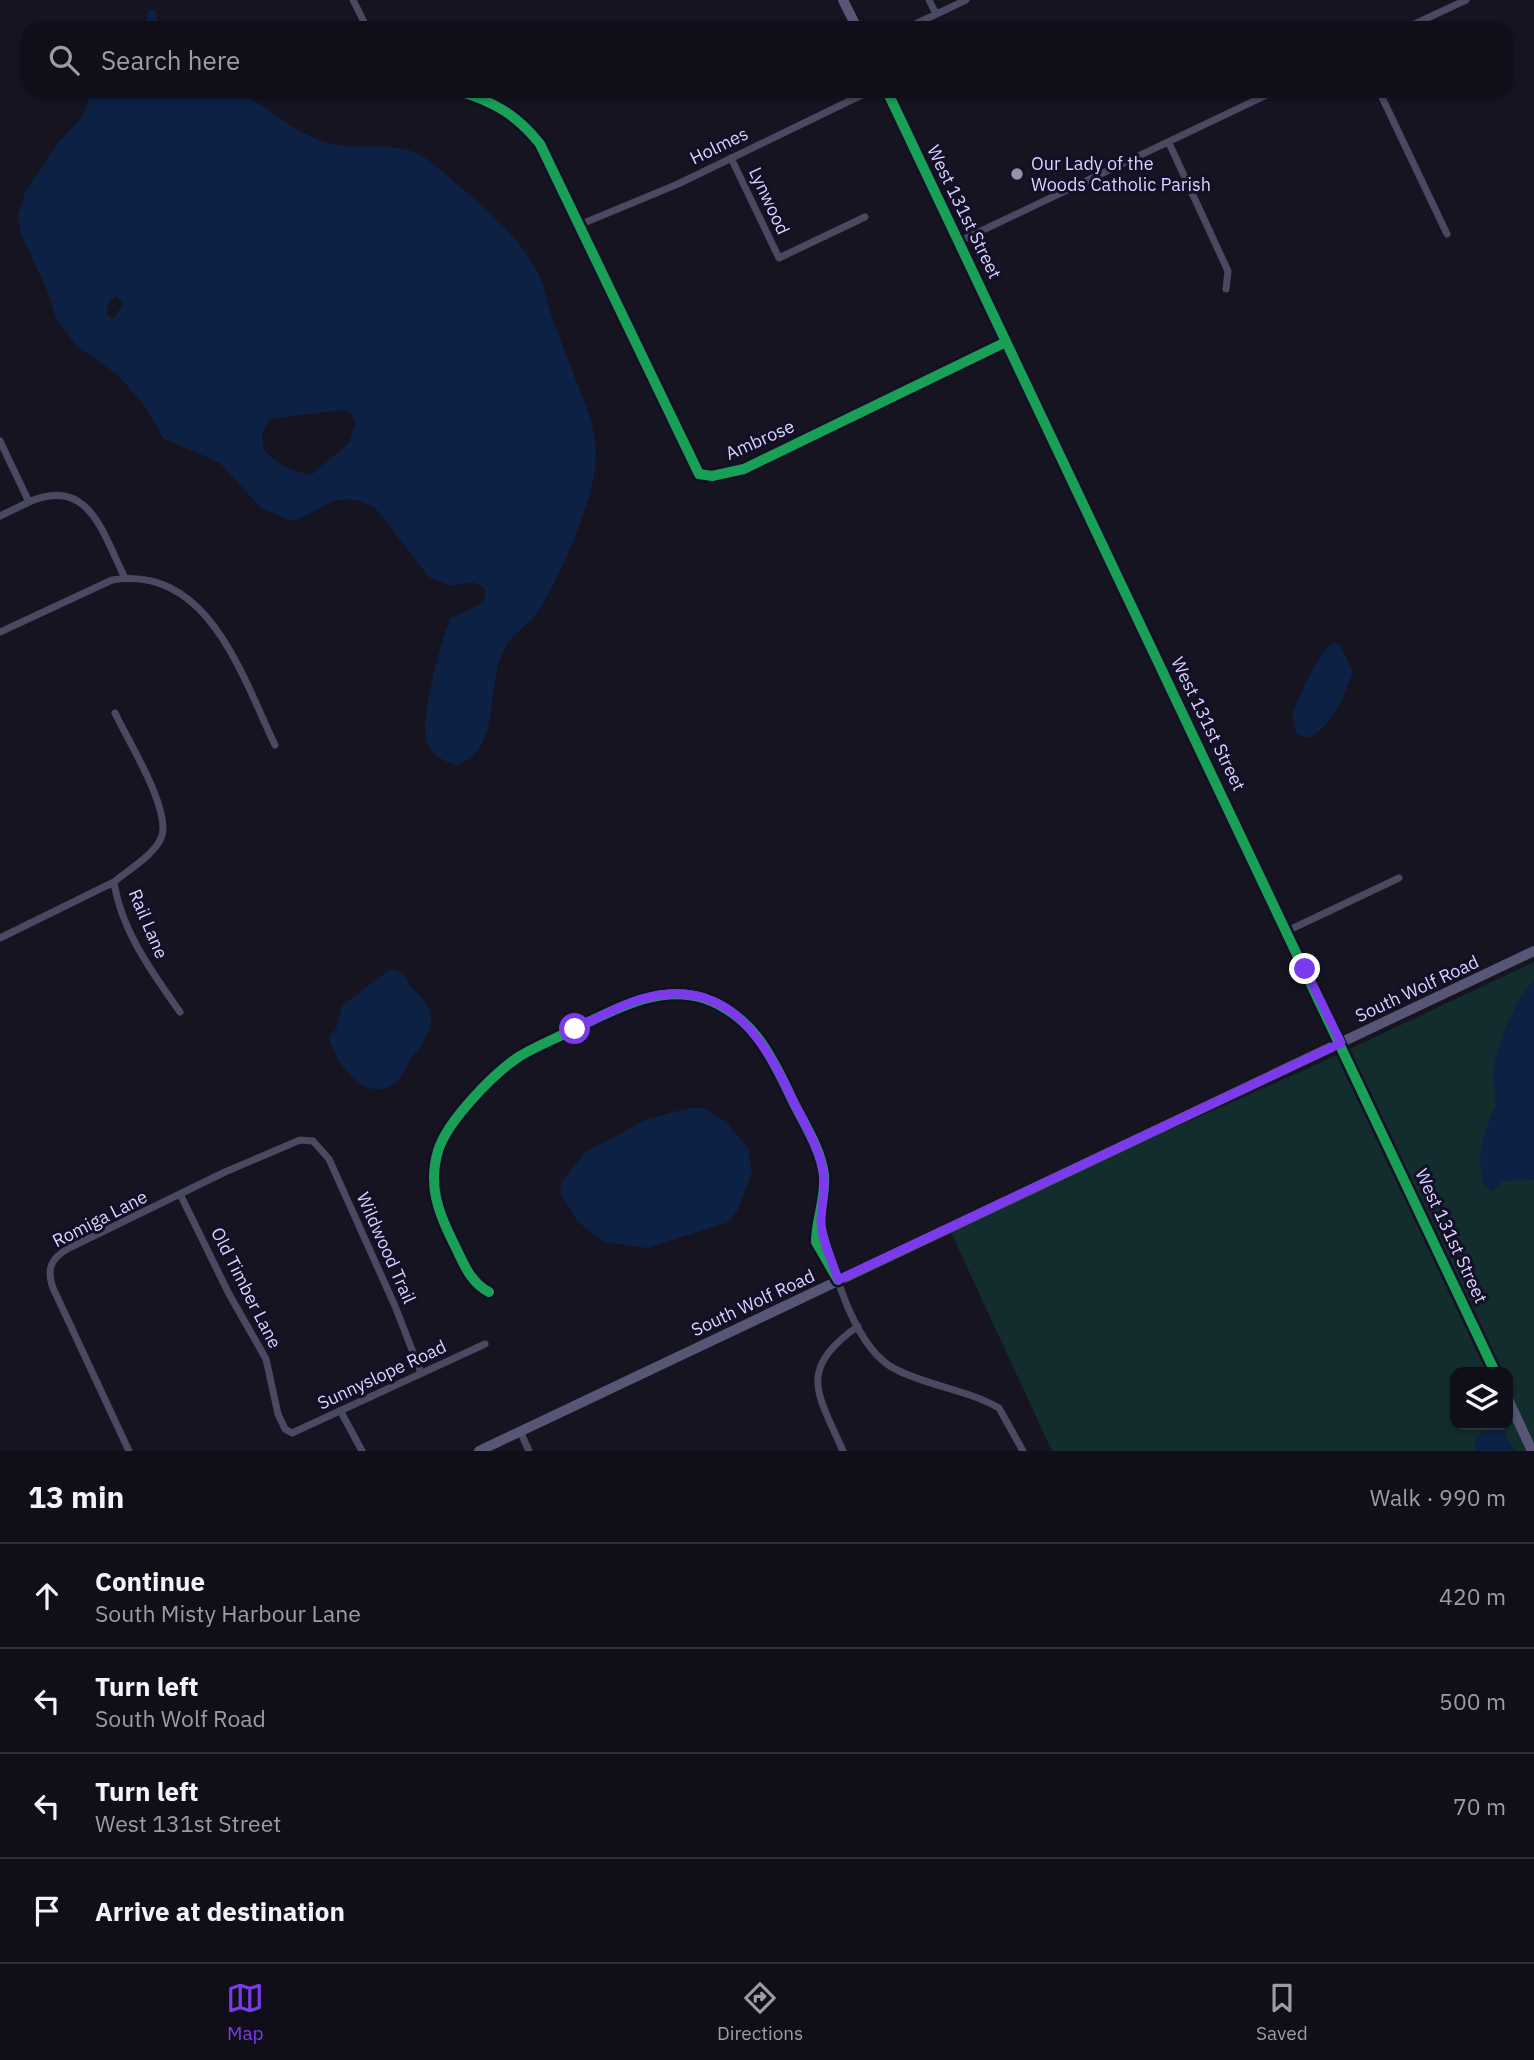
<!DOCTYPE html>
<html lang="en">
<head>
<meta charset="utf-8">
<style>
  body { margin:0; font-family:"IBM Plex Sans",sans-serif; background:#1e1d26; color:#f1f3f6 }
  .controls { position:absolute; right:21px; bottom:21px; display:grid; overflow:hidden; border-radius:14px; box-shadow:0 2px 5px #0004 }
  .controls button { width:63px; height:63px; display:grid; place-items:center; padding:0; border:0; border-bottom:2px solid #302f38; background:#100f19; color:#f1f3f6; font:35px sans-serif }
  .stop { position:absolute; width:21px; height:21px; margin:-16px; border:5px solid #7c3aed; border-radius:50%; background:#fff }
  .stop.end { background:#7c3aed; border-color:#fff; box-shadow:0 2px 7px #0008 }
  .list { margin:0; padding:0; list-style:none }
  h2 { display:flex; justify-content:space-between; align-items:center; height:91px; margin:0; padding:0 28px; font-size:30px }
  h2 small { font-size:23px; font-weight:400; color:#9c9ca2 }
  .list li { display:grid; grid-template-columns:46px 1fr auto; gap:21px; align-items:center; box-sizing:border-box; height:105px; padding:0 28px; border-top:2px solid #302f38 }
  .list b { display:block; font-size:26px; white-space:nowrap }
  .list p { margin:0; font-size:23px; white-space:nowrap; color:#9c9ca2 }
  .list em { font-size:23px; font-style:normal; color:#9c9ca2 }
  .icon { flex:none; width:38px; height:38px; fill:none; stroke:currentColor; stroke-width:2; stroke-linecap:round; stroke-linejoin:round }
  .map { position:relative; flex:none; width:1534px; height:1451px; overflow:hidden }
  .search { position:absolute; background:#100f19; box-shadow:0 2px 5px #0004; left:21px; right:21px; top:21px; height:77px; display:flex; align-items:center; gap:18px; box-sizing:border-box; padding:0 24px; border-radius:21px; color:#9c9ca2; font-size:26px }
  .sheet { height:511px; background:#100f19 }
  nav { display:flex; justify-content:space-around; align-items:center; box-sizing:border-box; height:98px; border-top:2px solid #302f38; background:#100f19; font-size:19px; color:#9c9ca2 }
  nav a { display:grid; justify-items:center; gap:4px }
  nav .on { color:#7c3aed }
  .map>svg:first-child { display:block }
</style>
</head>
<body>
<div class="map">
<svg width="1534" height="1451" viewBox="0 0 1534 1451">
  <rect width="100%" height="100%" fill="#161421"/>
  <path fill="#132c2d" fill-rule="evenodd" d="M 1534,962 L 1534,1451 L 1052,1451 L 949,1228 L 1322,1062 ZM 1455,1372 L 1508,1372 L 1508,1425 L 1455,1425 Z"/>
  <path fill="#0d2144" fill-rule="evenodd" d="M 149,10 L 155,10 L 160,28 L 144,28 Z
    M 92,91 C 114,91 229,87 240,93 C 272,109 296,136 333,144 C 364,151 396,139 425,158 C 434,164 442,171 450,178 C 485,209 516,231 539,275 C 544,286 546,299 550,311 C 557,330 564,351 572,370 C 585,404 599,429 595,467 C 592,503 557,585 536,614 C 529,624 517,631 510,640 C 481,677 507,746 457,765 C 442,761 429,754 426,738 C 421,713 441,644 450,619 L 483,602 L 486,591 L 482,586 L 471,582 L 451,586 L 430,578 L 375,508 C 334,487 329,509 292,521 L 261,508 L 220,463 L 163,438 L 146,408 L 119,376 L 75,344 L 56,318 L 49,295 L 20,232 L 18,216 L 25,192 L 58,143 L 81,118 ZM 116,296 L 123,303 L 114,319 L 106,314 L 109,301 ZM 342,410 L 350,413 L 356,422 L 349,443 L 311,475 C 284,469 245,452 270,419 Z
    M 1333,643 L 1340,645 L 1353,672 C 1345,695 1331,728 1308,738 L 1297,734 C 1295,729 1293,723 1293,717 C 1294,702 1321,649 1333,643 Z
    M 390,969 L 403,973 C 407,978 407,984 411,987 C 442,1012 433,1032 411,1059 C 404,1068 403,1079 392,1085 C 362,1103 334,1060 329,1036 L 336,1029 L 342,1006 Z
    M 1534,981 L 1534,1180 L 1503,1181 L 1492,1191 C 1469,1180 1485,1122 1496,1106 C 1495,1093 1492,1080 1494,1067 C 1497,1043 1517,997 1534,981 Z
    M 693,1107 L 703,1108 L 726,1122 L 748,1148 L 752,1172 L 738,1210 L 729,1222 L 647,1248 L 604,1242 L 577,1221 L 560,1192 L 561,1183 L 584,1153 L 647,1119 Z
    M 1494,1426 L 1502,1429 L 1515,1451 L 1474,1451 L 1477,1436 Z"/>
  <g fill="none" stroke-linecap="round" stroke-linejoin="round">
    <path stroke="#4a4962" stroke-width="7" d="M 353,0 L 367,28
      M 929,0 L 936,14
      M 907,28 L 966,0
      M 1406,28 L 1466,0
      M 458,91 C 493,101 517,115 540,144 L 699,474 L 712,476 L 744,469 L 1006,342
      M 1379,91 L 1447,234
      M 1169,143 L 1228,271 L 1226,289
      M 731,158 L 779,258 L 865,217
      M 579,225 L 678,184 L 870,91
      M 960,241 L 1275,91
      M 0,441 L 29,502 C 90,475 103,535 125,578
      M 0,516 L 29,502
      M 0,632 L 112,580 C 208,564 242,676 275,745
      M 114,882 C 128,870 154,855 161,838 C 173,812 127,739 115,713
      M 1287,931 L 1399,878
      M 0,938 L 114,882 C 121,930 153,974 180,1012
      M 181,1196 L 229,1294 L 266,1359 L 278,1414 L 285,1429 L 292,1433 L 485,1344
      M 820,1220 C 832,1264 853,1350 897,1370 C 929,1386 968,1390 999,1408 L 1023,1451
      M 489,1292 C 469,1282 463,1261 453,1242 C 438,1212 428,1185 438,1151 C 447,1121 494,1073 520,1056 C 537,1046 555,1039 572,1030 C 612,1011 657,984 703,998 C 751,1014 771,1054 791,1097 C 802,1121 821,1148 824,1175 C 826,1199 816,1219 816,1242 L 838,1280
      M 341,1412 L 362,1451
      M 520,1431 L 529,1451
      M 129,1451 L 53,1288 C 46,1269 51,1258 69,1248 L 225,1172 L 300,1140 L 313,1141 L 329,1159 L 395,1306 L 421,1373
      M 843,1451 C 817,1392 797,1370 858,1326"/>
    <path stroke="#575674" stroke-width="10" d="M 843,0 L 857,28
      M 887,91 L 1495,1372
      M 1508,1399 L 1532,1451
      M 479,1451 L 1534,951"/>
    <defs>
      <path id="cycleway" d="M 458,91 C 493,101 517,115 540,144 L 699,474 L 712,476 L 744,469 L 1006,342
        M 887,91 L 1495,1372
        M 489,1292 C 469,1282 463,1261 453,1242 C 438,1212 428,1185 438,1151 C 447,1121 494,1073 520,1056 C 537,1046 555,1039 572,1030 C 612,1011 657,984 703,998 C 751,1014 771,1054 791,1097 C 802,1121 821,1148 824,1175 C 826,1199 816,1219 816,1242 L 838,1280"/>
    </defs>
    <use href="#cycleway" stroke="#130f26" stroke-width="15"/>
    <use href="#cycleway" stroke="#1a9f57" stroke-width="10"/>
  </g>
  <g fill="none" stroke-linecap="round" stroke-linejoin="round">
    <path stroke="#7c3aed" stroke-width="9" d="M 575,1029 C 596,1019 616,1007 638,1000 C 719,975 759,1028 789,1093 C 800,1116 816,1141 822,1166 C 827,1184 822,1201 821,1219 C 820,1237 833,1262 838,1280 L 1341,1043 L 1305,969"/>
  </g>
  <circle fill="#9591b1" stroke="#130f26" stroke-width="2.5" cx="1017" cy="174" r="7"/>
  <g text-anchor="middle" stroke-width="6" stroke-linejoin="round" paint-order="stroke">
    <g font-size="18" fill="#d9d4ff" stroke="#130f26">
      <text transform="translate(719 146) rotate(-26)" y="6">Holmes</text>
      <text transform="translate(769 201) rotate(65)" y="6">Lynwood</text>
      <text transform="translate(964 212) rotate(64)" y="6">West 131st Street</text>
      <text transform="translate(760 440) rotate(-24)" y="6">Ambrose</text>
      <text transform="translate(1208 724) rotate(64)" y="6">West 131st Street</text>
      <text transform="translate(148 924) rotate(67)" y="6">Rail Lane</text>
      <text transform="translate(1417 989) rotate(-25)" y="6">South Wolf Road</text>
      <text transform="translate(100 1219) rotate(-27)" y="6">Romiga Lane</text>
      <text transform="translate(1451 1236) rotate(65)" y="6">West 131st Street</text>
      <text transform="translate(386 1248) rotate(66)" y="6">Wildwood Trail</text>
      <text transform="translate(246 1288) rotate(63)" y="6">Old Timber Lane</text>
      <text transform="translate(753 1303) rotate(-25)" y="6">South Wolf Road</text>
      <text transform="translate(382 1375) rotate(-25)" y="6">Sunnyslope Road</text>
    </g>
    <g font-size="18" fill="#d9d4ff" stroke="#130f26" text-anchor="start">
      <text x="1031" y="170">Our Lady of the<tspan x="1031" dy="21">Woods Catholic Parish</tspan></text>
    </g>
  </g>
</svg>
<div class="controls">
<button><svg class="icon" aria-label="layers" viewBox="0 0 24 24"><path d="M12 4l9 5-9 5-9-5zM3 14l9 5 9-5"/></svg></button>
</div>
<div class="stop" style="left:575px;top:1029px"></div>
<div class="stop end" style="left:1305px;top:969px"></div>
<div class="search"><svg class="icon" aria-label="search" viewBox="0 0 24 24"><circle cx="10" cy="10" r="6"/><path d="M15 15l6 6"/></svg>Search here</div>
</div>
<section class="sheet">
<h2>13 min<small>Walk · 990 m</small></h2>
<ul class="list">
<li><svg class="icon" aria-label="ahead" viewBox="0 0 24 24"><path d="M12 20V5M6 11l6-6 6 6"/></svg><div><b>Continue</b><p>South Misty Harbour Lane</p></div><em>420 m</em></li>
<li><svg class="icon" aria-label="left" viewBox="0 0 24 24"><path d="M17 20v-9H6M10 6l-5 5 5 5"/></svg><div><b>Turn left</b><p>South Wolf Road</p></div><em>500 m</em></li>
<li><svg class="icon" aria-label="left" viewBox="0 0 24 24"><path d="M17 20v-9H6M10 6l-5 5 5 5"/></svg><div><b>Turn left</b><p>West 131st Street</p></div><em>70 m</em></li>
<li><svg class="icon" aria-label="arrive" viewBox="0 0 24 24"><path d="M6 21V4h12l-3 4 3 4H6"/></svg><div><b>Arrive at destination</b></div></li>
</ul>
</section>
<nav>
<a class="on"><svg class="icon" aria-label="map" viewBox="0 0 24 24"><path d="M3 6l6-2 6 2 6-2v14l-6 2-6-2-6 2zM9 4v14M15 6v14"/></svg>Map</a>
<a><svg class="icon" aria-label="directions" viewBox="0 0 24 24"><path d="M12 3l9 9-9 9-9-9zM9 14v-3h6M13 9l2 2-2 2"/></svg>Directions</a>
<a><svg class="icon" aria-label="saved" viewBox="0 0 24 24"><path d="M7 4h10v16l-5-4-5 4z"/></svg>Saved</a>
</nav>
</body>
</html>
